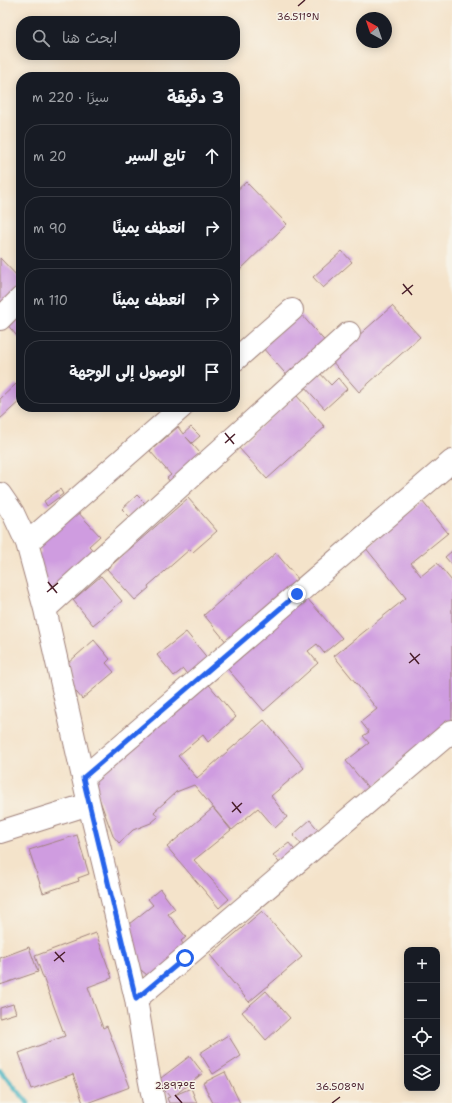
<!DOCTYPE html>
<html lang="ar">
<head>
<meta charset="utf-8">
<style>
  body { margin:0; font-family:"Shantell Sans","Playpen Sans Arabic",sans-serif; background:#242831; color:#f1f3f6; direction:rtl }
  .controls { position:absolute; right:12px; bottom:12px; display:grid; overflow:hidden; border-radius:8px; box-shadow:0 2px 10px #0003 }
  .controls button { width:36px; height:36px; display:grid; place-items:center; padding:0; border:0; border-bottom:1px solid #363941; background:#171b24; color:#f1f3f6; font:20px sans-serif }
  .compass { position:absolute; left:356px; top:12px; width:36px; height:36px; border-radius:50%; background:#171b24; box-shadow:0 2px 10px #0003; rotate:320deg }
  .stop { position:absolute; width:12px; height:12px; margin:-9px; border:3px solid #2563eb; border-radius:50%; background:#fff }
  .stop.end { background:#2563eb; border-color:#fff; box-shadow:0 1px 4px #0008 }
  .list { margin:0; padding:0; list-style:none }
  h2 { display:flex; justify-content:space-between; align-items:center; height:52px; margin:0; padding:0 16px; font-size:17px }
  h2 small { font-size:13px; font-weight:400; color:#9ea1a6 }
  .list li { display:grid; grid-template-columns:26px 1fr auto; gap:12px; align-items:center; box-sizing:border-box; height:64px; margin:0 8px 8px; padding:0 8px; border:1px solid #363941; border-radius:16px }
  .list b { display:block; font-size:15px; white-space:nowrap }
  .list em { font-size:13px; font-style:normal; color:#9ea1a6 }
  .icon { flex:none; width:22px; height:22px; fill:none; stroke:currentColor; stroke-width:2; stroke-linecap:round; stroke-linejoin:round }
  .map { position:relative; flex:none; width:452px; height:1103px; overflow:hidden; direction:ltr }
  .search { position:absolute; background:#171b24; box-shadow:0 2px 10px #0003; left:16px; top:16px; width:224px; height:44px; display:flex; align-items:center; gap:10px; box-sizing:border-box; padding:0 14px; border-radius:16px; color:#9ea1a6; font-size:15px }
  .panel { position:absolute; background:#171b24; box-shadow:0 2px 10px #0003; left:16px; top:72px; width:224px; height:340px; border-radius:16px; direction:rtl }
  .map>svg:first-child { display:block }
</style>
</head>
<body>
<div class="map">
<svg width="452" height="1103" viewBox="0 0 452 1103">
  <rect width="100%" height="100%" fill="#f7f3e8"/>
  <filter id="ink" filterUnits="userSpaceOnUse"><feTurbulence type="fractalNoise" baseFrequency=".025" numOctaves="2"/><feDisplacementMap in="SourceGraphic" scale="8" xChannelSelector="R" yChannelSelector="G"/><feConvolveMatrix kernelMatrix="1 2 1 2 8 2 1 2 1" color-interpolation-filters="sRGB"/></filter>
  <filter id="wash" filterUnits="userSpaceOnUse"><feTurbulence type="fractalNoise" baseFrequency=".012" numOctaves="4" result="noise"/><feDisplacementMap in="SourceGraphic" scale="16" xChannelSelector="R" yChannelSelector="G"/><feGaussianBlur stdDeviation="0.9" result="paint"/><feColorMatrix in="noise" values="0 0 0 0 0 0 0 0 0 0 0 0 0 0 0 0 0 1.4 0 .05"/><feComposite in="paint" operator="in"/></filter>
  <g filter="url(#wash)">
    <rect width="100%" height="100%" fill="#f4e3ca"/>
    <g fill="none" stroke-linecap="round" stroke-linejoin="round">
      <path stroke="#46b4c1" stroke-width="5" d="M 0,1070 L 28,1103"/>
    </g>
    <g id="blocks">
      <path fill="#cf9ce0" d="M 246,182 L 287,224 L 235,275 L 235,192 Z
        M 342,251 L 352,262 L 323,288 L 313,277 Z
        M 0,258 L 21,280 L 21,287 L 0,307 Z
        M 392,306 L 420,337 L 359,392 L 331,360 Z
        M 21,310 L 21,341 L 6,323 Z
        M 300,313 L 329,346 L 291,380 L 262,347 Z
        M 318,371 L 331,385 L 338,378 L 347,389 L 325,409 L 303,385 Z
        M 16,384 L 21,390 L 21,400 L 0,419 L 0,399 Z
        M 296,395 L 325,427 L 267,479 L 238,447 Z
        M 178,427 L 183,434 L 191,427 L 200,436 L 192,443 L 186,437 L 207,461 L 175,488 L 167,478 L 171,475 L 150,451 Z
        M 60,489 L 63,494 L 47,506 L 44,501 Z
        M 137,495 L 145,503 L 130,517 L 122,509 Z
        M 188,498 L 217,531 L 193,552 L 190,549 L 148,586 L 149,588 L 135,600 L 107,569 Z
        M 422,501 L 448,533 L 411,563 L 421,576 L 437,563 L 452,581 L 452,723 L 370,790 L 346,761 L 369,743 L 363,736 L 369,732 L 361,722 L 377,709 L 334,656 L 406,598 L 365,547 Z
        M 76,510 L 100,536 L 89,546 L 99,557 L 49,595 L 35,558 L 41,552 L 38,543 Z
        M 452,551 L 452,565 L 445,557 Z
        M 276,553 L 299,580 L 228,644 L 204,615 Z
        M 101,576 L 122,601 L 93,625 L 73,600 Z
        M 305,596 L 342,638 L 324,653 L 317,644 L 308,651 L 318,663 L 264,711 L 225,666 Z
        M 186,632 L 209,660 L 189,677 L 183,669 L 174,676 L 157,655 Z
        M 94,640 L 110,659 L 106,663 L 114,672 L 82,699 L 59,671 Z
        M 205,680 L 236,717 L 208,742 L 203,735 L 178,756 L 197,778 L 264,720 L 304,768 L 271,796 L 287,817 L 275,828 L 258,808 L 232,830 L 194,785 L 176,792 L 154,812 L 158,817 L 151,823 L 133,830 L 119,843 L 113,836 L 93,782 Z
        M 213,808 L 231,830 L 194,860 L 229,899 L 219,908 L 167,847 Z
        M 310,820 L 320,832 L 304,847 L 293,835 Z
        M 77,835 L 89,874 L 78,878 L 79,881 L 43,893 L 29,850 Z
        M 289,843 L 298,854 L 282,866 L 273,855 Z
        M 160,889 L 175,909 L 168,914 L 186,937 L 181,941 L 189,952 L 153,980 L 135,965 L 129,924 L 153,905 L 148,899 Z
        M 262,911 L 302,957 L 249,1002 L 210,955 Z
        M 96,933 L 112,978 L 88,987 L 103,1028 L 107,1026 L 130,1087 L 87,1103 L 83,1103 L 73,1074 L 32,1089 L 19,1053 L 65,1036 L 35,956 Z
        M 29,947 L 38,972 L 0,985 L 0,958 Z
        M 266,991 L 290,1018 L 266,1040 L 242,1012 Z
        M 13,1004 L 16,1013 L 0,1018 L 0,1008 Z
        M 228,1035 L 241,1056 L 213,1074 L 200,1053 Z
        M 190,1056 L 203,1073 L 175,1095 L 191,1088 L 197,1103 L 169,1103 L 167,1098 L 170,1097 L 157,1081 Z
        M 225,1072 L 240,1103 L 213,1103 L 203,1083 Z"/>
    </g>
  </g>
  <g filter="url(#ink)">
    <use href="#blocks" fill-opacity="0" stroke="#9f817a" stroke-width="1"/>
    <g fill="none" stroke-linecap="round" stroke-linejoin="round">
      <defs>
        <path id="minor" d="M 0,319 L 21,298
          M 235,360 L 292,310
          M 0,494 L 13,513 L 27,543 L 45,609 L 89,804 L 136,999 L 147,1067 L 154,1103
          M 27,543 L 182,407
          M 45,609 L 349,333
          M 83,778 L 452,461
          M 0,832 L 89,804
          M 136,999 L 452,731"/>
      </defs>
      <use href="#minor" stroke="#9f817a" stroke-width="24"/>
      <use href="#minor" stroke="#fff" stroke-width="22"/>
    </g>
  </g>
  <g fill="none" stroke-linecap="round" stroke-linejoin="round" filter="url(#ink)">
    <path stroke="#2563eb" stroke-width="5" d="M 185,958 L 136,999 L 83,778 L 297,594"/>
  </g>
  <path fill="none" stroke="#4a1f2b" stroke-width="1.5" d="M 298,6 L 305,0M 403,284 L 412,295M 402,294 L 413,285M 225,433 L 234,444M 225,443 L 235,434M 48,582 L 57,593M 47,592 L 58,583M 410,653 L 419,664M 409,663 L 420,654M 232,802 L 241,813M 232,812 L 242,803M 55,952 L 64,962M 54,961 L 65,952M 175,1095 L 182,1103M 332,1103 L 340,1097"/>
  <g font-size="10" text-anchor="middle" fill="#4a1f2b" stroke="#f7f3e8" stroke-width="3" stroke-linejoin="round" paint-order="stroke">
    <text x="298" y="20">36.511°N</text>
    <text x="175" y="1089">2.897°E</text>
    <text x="340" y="1090">36.508°N</text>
  </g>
</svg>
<div class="controls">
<button>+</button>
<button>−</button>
<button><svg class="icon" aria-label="locate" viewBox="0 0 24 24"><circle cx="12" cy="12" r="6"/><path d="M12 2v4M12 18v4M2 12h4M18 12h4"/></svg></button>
<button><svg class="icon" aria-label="layers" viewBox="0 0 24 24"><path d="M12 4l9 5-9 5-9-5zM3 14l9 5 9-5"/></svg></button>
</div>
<svg class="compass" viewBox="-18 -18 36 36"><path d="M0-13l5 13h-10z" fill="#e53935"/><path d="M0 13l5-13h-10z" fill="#9ea1a6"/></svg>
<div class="stop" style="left:185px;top:958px"></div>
<div class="stop end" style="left:297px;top:594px"></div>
<div class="search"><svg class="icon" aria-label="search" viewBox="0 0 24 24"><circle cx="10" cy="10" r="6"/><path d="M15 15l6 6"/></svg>ابحث هنا</div>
<section class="panel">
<h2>3 دقيقة<small>سيرًا · 220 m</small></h2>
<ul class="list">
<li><svg class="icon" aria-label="ahead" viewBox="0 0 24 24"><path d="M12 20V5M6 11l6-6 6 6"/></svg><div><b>تابع السير</b></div><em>20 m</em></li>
<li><svg class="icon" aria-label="right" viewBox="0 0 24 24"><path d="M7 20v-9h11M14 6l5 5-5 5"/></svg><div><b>انعطف يمينًا</b></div><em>90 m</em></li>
<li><svg class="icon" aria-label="right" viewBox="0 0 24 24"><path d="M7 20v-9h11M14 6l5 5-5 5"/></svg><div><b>انعطف يمينًا</b></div><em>110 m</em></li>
<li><svg class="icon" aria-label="arrive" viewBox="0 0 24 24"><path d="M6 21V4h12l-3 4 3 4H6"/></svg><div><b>الوصول إلى الوجهة</b></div></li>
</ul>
</section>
</div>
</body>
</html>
